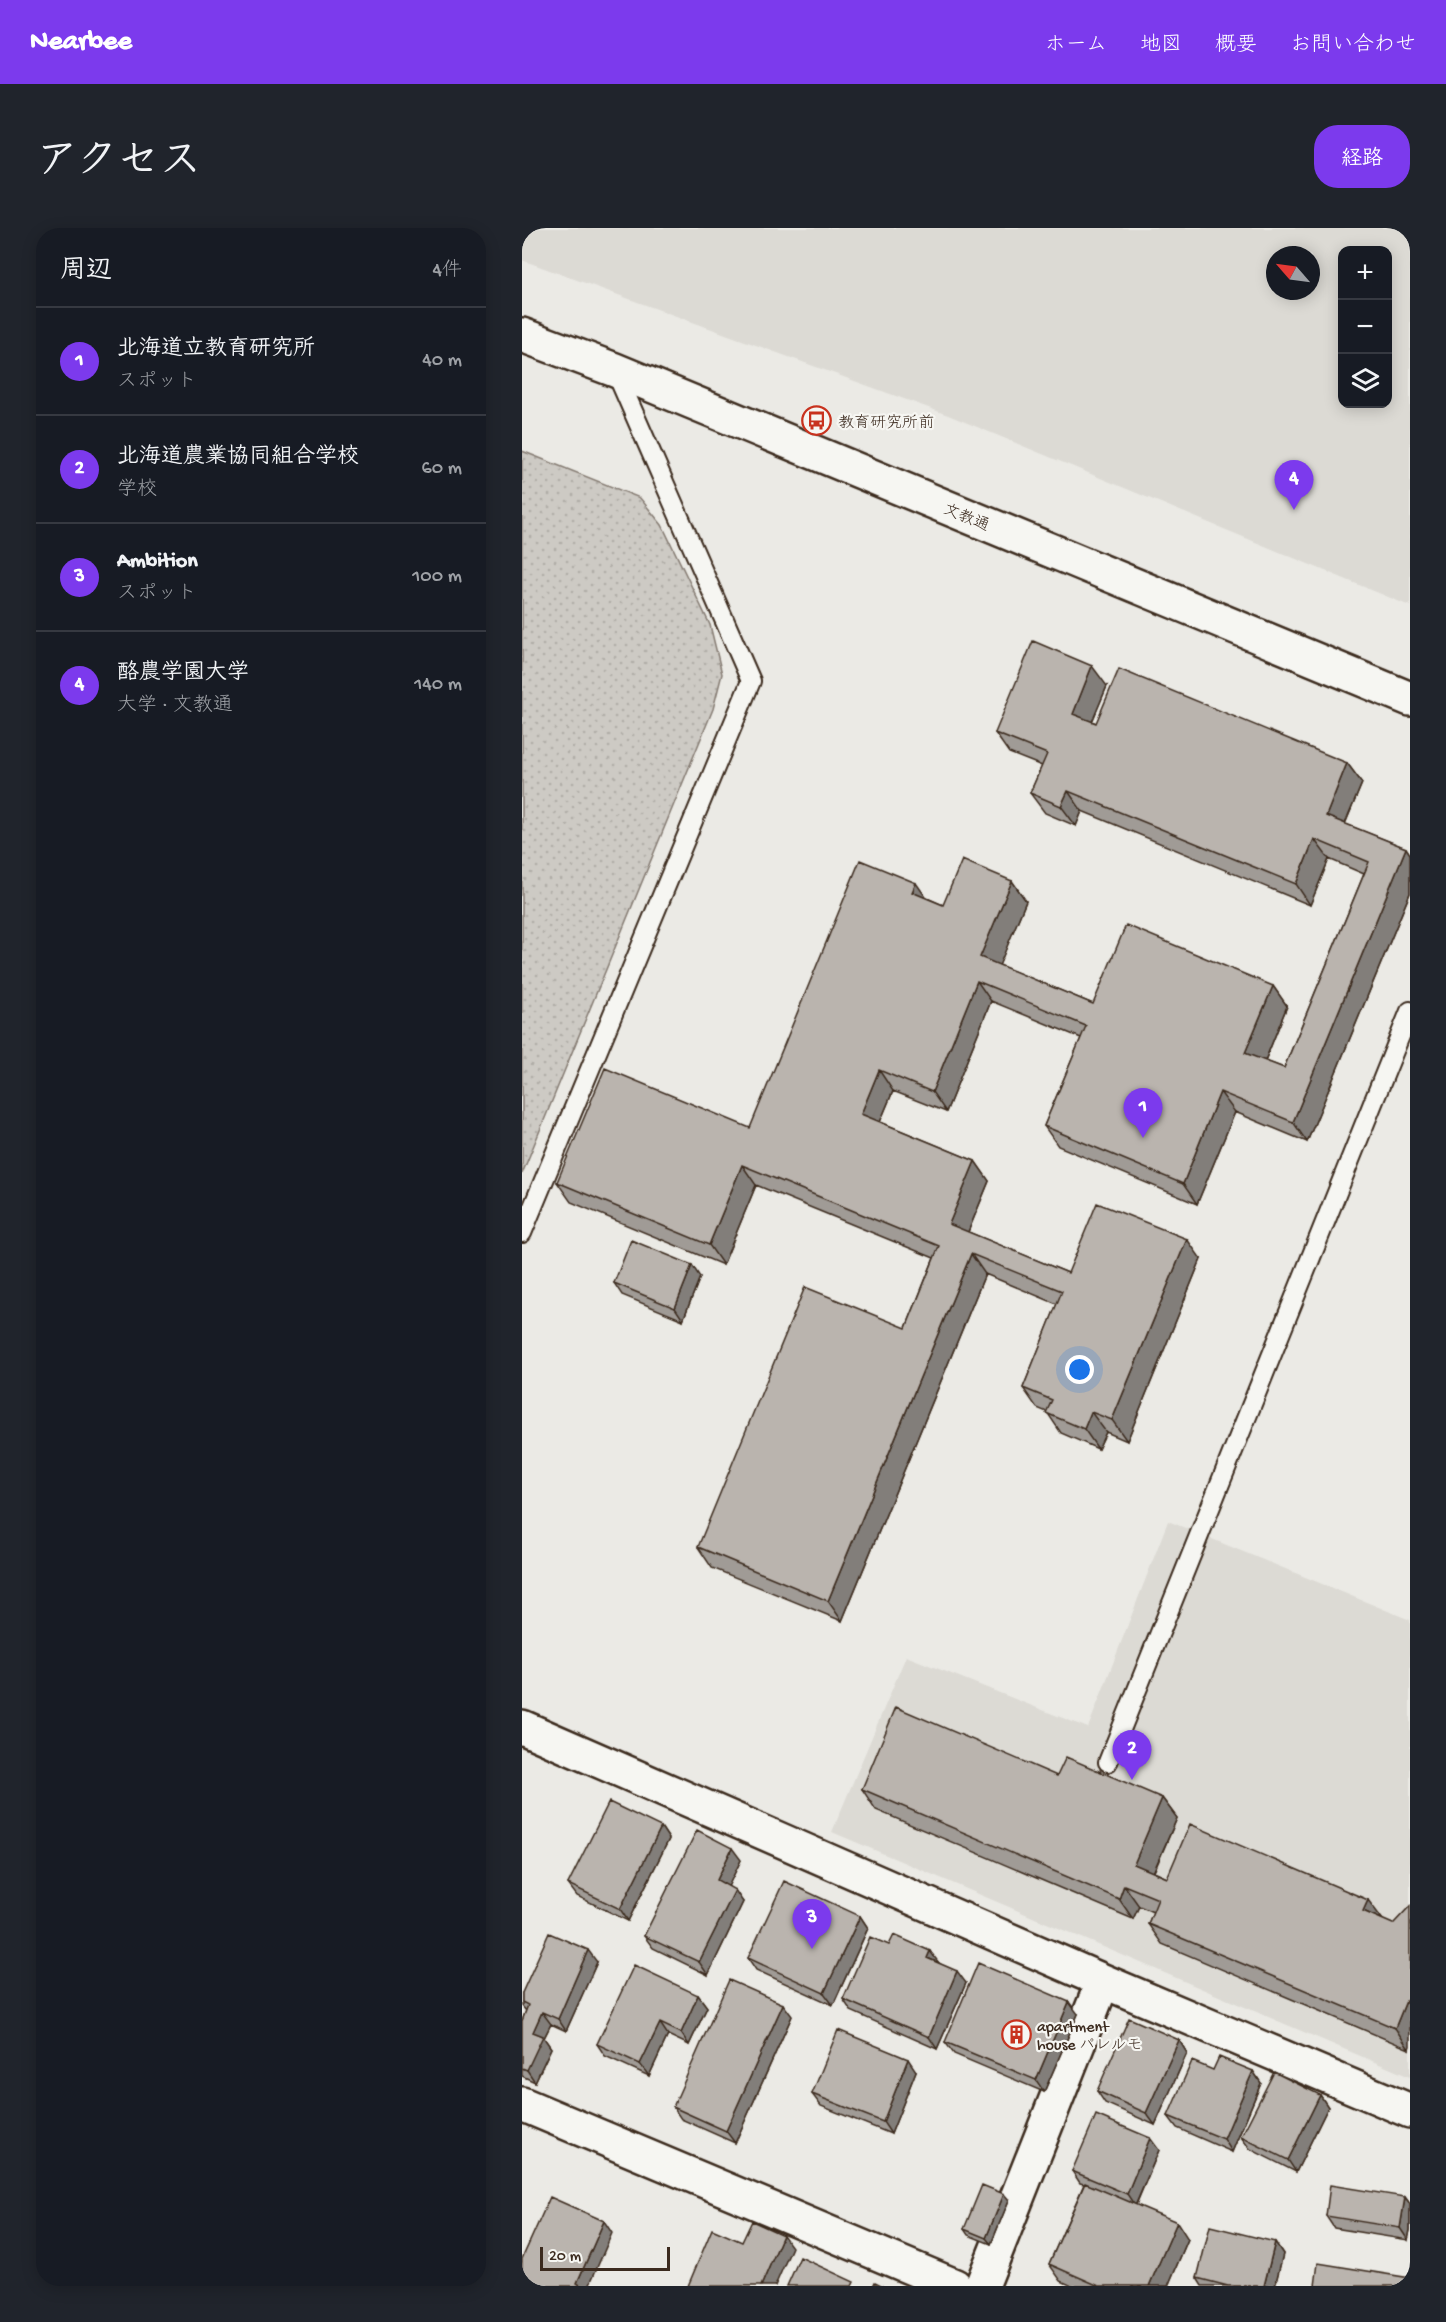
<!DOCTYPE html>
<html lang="ja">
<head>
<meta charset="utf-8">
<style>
  body { margin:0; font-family:"Gochi Hand","Klee One",sans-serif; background:#20242c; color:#f1f3f6 }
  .controls { position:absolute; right:18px; top:18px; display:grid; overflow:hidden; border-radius:12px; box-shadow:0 3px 15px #0003 }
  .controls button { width:54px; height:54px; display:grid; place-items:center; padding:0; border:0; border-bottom:2px solid #363941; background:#171b24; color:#f1f3f6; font:30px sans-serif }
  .compass { position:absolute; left:744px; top:18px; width:54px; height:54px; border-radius:50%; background:#171b24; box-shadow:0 3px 15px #0003; rotate:298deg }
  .scale { position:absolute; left:18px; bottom:15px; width:130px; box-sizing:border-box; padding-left:6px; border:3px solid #3b2a1e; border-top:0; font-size:16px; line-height:21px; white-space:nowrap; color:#3b2a1e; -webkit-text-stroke:4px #f6f6f2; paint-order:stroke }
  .you { position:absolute; left:558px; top:1142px; width:21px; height:21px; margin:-15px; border:4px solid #fff; border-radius:50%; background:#1a73e8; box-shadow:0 0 0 9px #1a73e833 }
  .badge { display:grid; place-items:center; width:39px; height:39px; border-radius:50%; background:#7c3aed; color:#fff; font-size:20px; font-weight:700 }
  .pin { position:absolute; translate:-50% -50px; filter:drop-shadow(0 2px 3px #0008) }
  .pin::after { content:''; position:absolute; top:32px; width:21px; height:18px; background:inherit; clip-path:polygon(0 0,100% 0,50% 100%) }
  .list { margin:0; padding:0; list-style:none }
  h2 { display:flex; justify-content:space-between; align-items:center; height:78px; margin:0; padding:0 24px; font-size:26px }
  h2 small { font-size:20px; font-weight:400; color:#9ea1a6 }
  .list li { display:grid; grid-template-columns:39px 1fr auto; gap:18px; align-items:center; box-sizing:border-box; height:108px; padding:0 24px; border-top:2px solid #363941 }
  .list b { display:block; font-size:22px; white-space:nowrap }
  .list p { margin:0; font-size:20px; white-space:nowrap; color:#9ea1a6 }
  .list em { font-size:20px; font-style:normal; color:#9ea1a6 }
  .icon { flex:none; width:33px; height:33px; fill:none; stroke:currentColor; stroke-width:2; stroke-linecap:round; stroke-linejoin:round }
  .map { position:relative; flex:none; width:888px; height:2058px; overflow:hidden; border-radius:24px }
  header { display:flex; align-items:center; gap:36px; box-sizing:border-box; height:84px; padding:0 30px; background:#7c3aed; color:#fff }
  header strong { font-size:28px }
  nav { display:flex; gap:33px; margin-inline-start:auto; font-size:21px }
  .intro { display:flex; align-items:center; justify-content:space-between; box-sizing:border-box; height:144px; padding:0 36px }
  h1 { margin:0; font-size:42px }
  .button { padding:15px 27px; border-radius:24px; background:#7c3aed; color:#fff; font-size:21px; font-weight:700 }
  main { display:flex; gap:36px; padding:0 36px }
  aside { flex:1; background:#171b24; border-radius:24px; box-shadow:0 3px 15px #0003 }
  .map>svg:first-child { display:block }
</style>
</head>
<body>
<header>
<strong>Nearbee</strong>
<nav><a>ホーム</a><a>地図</a><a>概要</a><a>お問い合わせ</a></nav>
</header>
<div class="intro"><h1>アクセス</h1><a class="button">経路</a></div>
<main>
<aside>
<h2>周辺<small>4件</small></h2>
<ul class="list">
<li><span class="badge">1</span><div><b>北海道立教育研究所</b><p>スポット</p></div><em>40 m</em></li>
<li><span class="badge">2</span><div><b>北海道農業協同組合学校</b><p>学校</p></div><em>60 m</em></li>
<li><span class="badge">3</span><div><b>Ambition</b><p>スポット</p></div><em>100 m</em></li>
<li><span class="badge">4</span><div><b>酪農学園大学</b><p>大学 · 文教通</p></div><em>140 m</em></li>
</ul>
</aside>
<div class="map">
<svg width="888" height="2058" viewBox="0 0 888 2058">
  <defs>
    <pattern id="park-dots" width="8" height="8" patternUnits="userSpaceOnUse" patternTransform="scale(1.5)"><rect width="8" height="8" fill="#cdcac4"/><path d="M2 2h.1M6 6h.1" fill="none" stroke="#b1aea8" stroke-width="1.8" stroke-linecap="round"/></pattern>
  </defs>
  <rect width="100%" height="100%" fill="#ebeae5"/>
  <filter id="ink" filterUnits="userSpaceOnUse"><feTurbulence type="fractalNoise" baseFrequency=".0167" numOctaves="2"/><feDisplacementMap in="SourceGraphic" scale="12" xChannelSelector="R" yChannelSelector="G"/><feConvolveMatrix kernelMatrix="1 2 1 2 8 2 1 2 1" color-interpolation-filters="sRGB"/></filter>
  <g filter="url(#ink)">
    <path fill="#dcdad4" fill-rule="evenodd" d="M 0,0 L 888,0 L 888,378 L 426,187 L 0,32 ZM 820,22 L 866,22 L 866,176 L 820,176 ZM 753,27 L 789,27 L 789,63 L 753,63 Z
      M 646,1293 L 888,1392 L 888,1849 L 310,1604 L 384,1428 L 566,1500 Z"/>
    <path fill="url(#park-dots)" stroke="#847a71" stroke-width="1.5" d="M 0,223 L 118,270 L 140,297 L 188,397 L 200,446 L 191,481 L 0,946 Z"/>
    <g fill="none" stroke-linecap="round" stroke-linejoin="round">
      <defs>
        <path id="service" d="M 0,1005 L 229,453 L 93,142
          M 586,1534 L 888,783"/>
        <path id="minor" d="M 0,1499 L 581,1753 L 888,1883
          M 0,1876 L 433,2058
          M 460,2058 L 581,1753"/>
        <path id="tertiary" d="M 0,107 L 93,142 L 888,471"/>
      </defs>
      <use href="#service" stroke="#3b2a1e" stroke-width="22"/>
      <use href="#minor" stroke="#3b2a1e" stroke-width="38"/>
      <use href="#tertiary" stroke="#3b2a1e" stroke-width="38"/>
      <use href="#service" stroke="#f6f6f2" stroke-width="18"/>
      <use href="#minor" stroke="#f6f6f2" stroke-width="33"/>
      <use href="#tertiary" stroke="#f6f6f2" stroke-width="33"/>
    </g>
    <path fill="#a09b96" stroke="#3b2a1e" stroke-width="1.5" d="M 585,458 L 570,493 L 574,495 L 825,535 L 840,555 L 823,596 L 884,620 L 888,626 L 888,665 L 785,914 L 713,884 L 675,976 L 536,918 L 522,898 L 559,810 L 469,773 L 424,884 L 371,863 L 358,894 L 453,933 L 467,953 L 446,1004 L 546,1045 L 679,1031 L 605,1213 L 584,1204 L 576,1221 L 539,1205 L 525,1184 L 515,1180 L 501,1160 L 535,1076 L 463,1046 L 320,1393 L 190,1340 L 176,1319 L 384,1100 L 412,1030 L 234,957 L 201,1037 L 49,974 L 35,954 L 228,900 L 405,670 L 421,677 L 490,653 L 504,673 L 477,737 L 571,776 L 751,758 L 765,778 L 743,833 L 762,840 L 842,646 L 807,631 L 788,677 L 560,583 L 554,598 L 523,585 L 508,565 L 520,538 L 487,525 L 473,505 Z
      M 178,1049 L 161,1092 L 100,1067 L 92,1055 Z
      M 535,1548 L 640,1570 L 655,1590 L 632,1644 L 645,1650 L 846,1672 L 887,1821 L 640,1716 L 626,1696 L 631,1684 L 617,1678 L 611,1691 L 354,1582 L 340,1561 Z
      M 139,1599 L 147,1611 L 106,1693 L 55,1668 L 46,1656 Z
      M 219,1632 L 206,1658 L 221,1674 L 186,1747 L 131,1720 L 122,1708 Z
      M 338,1688 L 346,1700 L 311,1777 L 234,1742 L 226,1730 Z
      M 367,1717 L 417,1735 L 444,1755 L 415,1821 L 329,1783 L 321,1771 Z
      M 75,1734 L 44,1803 L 29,1796 L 22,1810 L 29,1820 L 13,1854 L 0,1848 L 0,1793 L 4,1783 L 0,1778 L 0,1765 Z
      M 176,1767 L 185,1779 L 167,1817 L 146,1807 L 127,1848 L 83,1828 L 75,1816 Z
      M 556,1786 L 522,1864 L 432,1826 L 423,1814 Z
      M 270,1788 L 213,1915 L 159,1891 L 151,1879 Z
      M 657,1812 L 665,1825 L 633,1897 L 583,1875 L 575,1863 Z
      M 691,1842 L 731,1843 L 739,1855 L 710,1924 L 655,1900 L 646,1888 Z
      M 394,1843 L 369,1906 L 299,1878 L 290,1866 Z
      M 798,1867 L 806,1879 L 774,1944 L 728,1921 L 719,1909 Z
      M 637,1922 L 614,1977 L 666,2011 L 646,2058 L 550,2058 L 539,2053 L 527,2036 L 562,1956 L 558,1955 L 550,1943 Z
      M 883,1969 L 888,1976 L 888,2002 L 886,2012 L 812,2000 L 804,1988 Z
      M 487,1972 L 469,2016 L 446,2007 L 442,2001 Z
      M 753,2014 L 761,2026 L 753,2058 L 680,2058 L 675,2050 Z"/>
    <path fill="#827e7a" stroke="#3b2a1e" stroke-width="1.5" d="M 570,438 L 585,458 L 565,506 L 551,486 Z
      M 825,535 L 840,555 L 818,608 L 804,588 Z
      M 546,563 L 560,583 L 554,598 L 539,578 Z
      M 792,611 L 807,631 L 788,677 L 774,656 Z
      M 884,620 L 888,626 L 888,665 L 785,914 L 771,894 Z
      M 490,653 L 504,673 L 472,750 L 458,729 Z
      M 394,655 L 408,675 L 390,664 Z
      M 455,753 L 469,773 L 424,884 L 410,864 Z
      M 751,758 L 765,778 L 738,845 L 723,825 Z
      M 357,842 L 371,863 L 353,906 L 339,886 Z
      M 698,864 L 713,884 L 675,976 L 661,956 Z
      M 453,933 L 467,953 L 441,1016 L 427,996 Z
      M 220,937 L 234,957 L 201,1037 L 187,1017 Z
      M 665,1011 L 679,1031 L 605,1213 L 590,1192 Z
      M 449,1026 L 463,1046 L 320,1393 L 306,1373 Z
      M 170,1037 L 178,1049 L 161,1092 L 153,1080 Z
      M 569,1184 L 584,1204 L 576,1221 L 562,1201 Z
      M 640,1570 L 655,1590 L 626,1656 L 612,1636 Z
      M 139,1599 L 147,1611 L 106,1693 L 98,1681 Z
      M 210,1620 L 219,1632 L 203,1665 L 195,1652 Z
      M 602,1657 L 617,1678 L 611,1691 L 597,1671 Z
      M 213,1662 L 221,1674 L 186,1747 L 177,1734 Z
      M 846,1672 L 861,1692 L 841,1683 Z
      M 338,1688 L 346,1700 L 311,1777 L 302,1765 Z
      M 66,1722 L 75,1734 L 44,1803 L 36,1791 Z
      M 408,1723 L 417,1735 L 405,1730 Z
      M 435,1743 L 444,1755 L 415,1821 L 407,1809 Z
      M 176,1767 L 185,1779 L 167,1817 L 159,1805 Z
      M 888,1769 L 888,1818 L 887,1821 L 873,1800 L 884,1773 Z
      M 547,1774 L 556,1786 L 522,1864 L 514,1852 Z
      M 261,1776 L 270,1788 L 213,1915 L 204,1903 Z
      M 20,1784 L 29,1796 L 22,1810 L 29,1820 L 13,1854 L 5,1842 L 11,1804 Z
      M 138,1795 L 146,1807 L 127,1848 L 118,1836 Z
      M 657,1812 L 665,1825 L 633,1897 L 624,1885 Z
      M 386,1831 L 394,1843 L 369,1906 L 361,1894 Z
      M 731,1843 L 739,1855 L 710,1924 L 702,1911 Z
      M 798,1867 L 806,1879 L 774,1944 L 766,1932 Z
      M 628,1910 L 637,1922 L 613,1978 L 605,1966 Z
      M 482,1966 L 487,1972 L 469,2016 L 464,2010 Z
      M 883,1969 L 888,1976 L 888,2002 L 886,2012 L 878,2000 Z
      M 82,1993 L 90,2005 L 67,2058 L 57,2058 L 55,2055 Z
      M 655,1994 L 666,2011 L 646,2058 L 627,2058 Z
      M 261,2007 L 270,2019 L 253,2058 L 239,2058 Z
      M 753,2014 L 761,2026 L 753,2058 L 742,2058 Z"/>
    <path fill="#bab4ae" stroke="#3b2a1e" stroke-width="1.5" d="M 511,413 L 570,438 L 551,486 L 574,495 L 597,441 L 825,535 L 804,588 L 884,620 L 771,894 L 698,864 L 661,956 L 522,898 L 564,798 L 455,753 L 410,864 L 357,842 L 339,886 L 453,933 L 427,996 L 546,1045 L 575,975 L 665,1011 L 590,1192 L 569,1184 L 562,1201 L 524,1185 L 530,1172 L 501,1160 L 540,1063 L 449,1026 L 306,1373 L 176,1319 L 283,1059 L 384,1100 L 417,1018 L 220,937 L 187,1017 L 35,954 L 83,840 L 228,900 L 338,632 L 394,655 L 390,664 L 421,677 L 440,632 L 490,653 L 458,729 L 571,776 L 604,697 L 751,758 L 723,825 L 762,840 L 847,634 L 792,611 L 774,656 L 546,563 L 539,578 L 508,565 L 525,526 L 473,505 Z
      M 109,1012 L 170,1037 L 153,1080 L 92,1055 Z
      M 374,1479 L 535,1548 L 544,1529 L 640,1570 L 612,1636 L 645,1650 L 668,1596 L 846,1672 L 841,1683 L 871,1696 L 888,1678 L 888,1769 L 884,1773 L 873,1800 L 626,1696 L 636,1671 L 602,1657 L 597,1671 L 340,1561 Z
      M 87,1574 L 139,1599 L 98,1681 L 46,1656 Z
      M 175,1602 L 210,1620 L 195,1652 L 213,1662 L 177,1734 L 122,1708 Z
      M 262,1653 L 338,1688 L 302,1765 L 226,1730 Z
      M 27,1705 L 66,1722 L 36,1791 L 20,1784 L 11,1804 L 21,1808 L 5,1842 L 0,1840 L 0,1793 L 6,1777 L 0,1774 L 0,1765 Z
      M 372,1707 L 408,1723 L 405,1730 L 435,1743 L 407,1809 L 321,1771 L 348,1709 L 367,1717 Z
      M 456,1735 L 547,1774 L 514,1852 L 423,1814 Z
      M 112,1737 L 176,1767 L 159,1805 L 138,1795 L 118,1836 L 75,1816 Z
      M 207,1752 L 261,1776 L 204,1903 L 151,1879 Z
      M 607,1790 L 657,1812 L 624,1885 L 575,1863 Z
      M 316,1802 L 386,1831 L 361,1894 L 290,1866 Z
      M 697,1829 L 731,1843 L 702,1911 L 646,1888 L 670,1833 L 691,1842 Z
      M 752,1844 L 798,1867 L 766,1932 L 719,1909 Z
      M 574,1887 L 628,1910 L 605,1966 L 550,1943 Z
      M 563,1955 L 655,1994 L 627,2058 L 577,2058 L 527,2036 Z
      M 460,1957 L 482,1966 L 464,2010 L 442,2001 Z
      M 808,1957 L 883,1969 L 878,2000 L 804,1988 Z
      M 28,1969 L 82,1993 L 55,2055 L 60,2058 L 0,2058 L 0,2031 Z
      M 230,1993 L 261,2007 L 239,2058 L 166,2058 L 190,2001 L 220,2014 Z
      M 688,1998 L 753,2014 L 742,2058 L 706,2058 L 675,2050 Z
      M 278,2029 L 332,2054 L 330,2058 L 265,2058 Z
      M 796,2035 L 888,2050 L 888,2058 L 793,2058 Z
      M 353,2054 L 361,2058 L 351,2058 Z"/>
  </g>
  <defs>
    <symbol id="bus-ring" viewBox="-11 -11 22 22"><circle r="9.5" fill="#f6f6f2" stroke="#c8321e" stroke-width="1.5"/><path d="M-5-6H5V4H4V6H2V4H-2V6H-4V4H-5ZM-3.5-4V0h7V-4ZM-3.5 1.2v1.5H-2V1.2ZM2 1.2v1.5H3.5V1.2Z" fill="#c8321e"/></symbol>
    <symbol id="building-ring" viewBox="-11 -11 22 22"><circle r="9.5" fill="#f6f6f2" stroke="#c8321e" stroke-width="1.5"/><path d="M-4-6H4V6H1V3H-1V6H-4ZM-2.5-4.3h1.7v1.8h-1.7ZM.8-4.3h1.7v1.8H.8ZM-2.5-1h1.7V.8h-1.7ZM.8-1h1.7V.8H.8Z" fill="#c8321e"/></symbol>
  </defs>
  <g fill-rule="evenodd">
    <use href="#bus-ring" x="278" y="176" width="33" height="33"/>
    <use href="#building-ring" x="478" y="1790" width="33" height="33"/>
  </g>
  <g text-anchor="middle" stroke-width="4.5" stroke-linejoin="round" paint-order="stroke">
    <g font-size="16" fill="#3b2a1e" stroke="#f6f6f2" text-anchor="start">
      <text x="316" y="199">教育研究所前</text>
      <text x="515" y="1803">apartment<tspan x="515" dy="18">house パレルモ</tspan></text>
    </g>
    <g font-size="16" fill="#3b2a1e" stroke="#f6f6f2">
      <text transform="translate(445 288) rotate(22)" y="6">文教通</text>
    </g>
  </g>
</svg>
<div class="controls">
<button>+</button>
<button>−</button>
<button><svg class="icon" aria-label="layers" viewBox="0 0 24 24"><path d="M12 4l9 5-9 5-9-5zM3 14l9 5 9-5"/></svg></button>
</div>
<svg class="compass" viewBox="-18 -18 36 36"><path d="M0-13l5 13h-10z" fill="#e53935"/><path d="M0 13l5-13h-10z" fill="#9ea1a6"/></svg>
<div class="scale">20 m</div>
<div class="you"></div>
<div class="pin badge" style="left:621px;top:910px">1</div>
<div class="pin badge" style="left:610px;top:1552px">2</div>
<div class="pin badge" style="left:290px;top:1721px">3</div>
<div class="pin badge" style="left:772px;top:282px">4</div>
</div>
</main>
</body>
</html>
